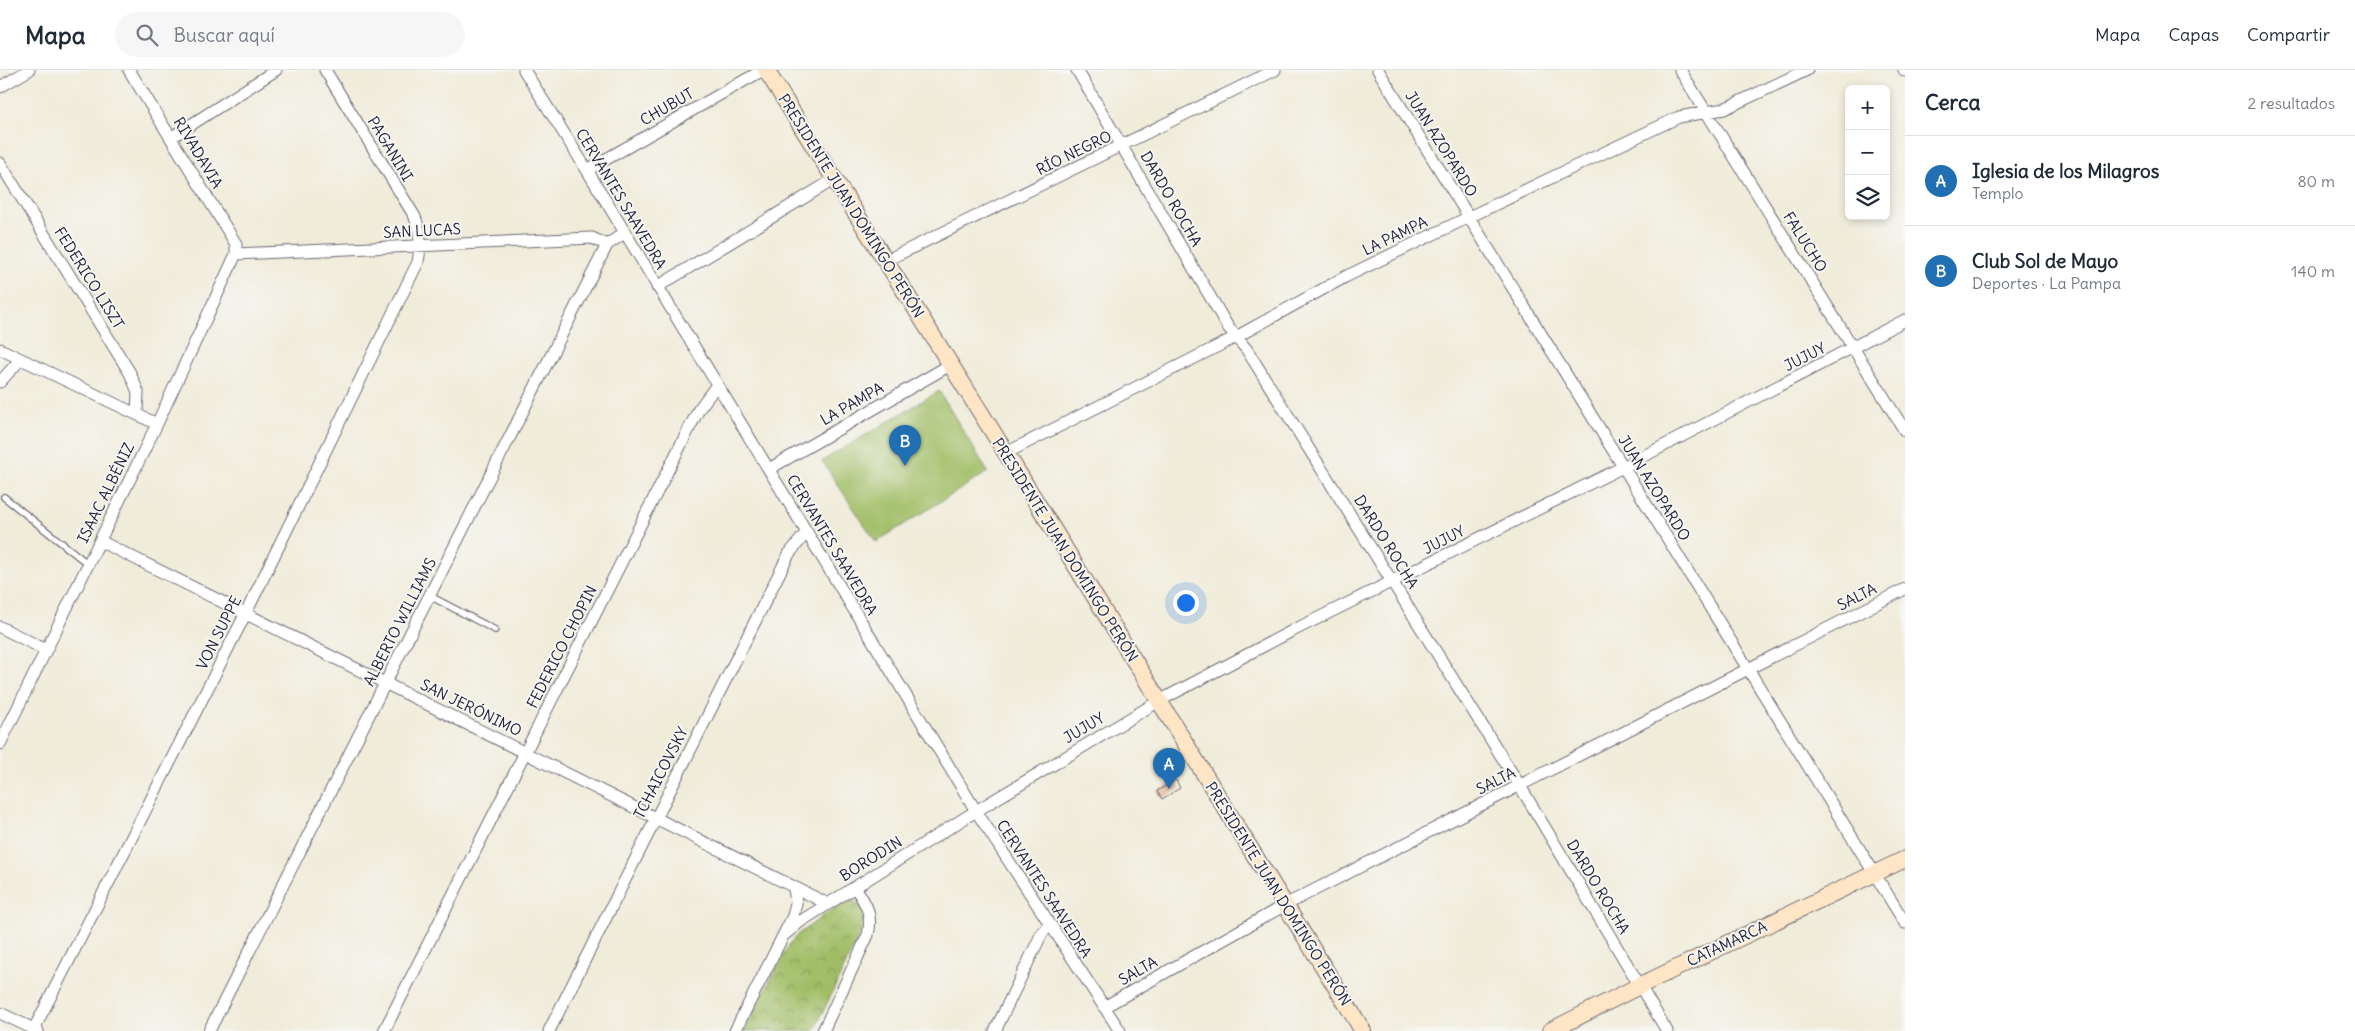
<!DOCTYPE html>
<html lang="es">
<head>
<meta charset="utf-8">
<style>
  body { margin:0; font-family:Delius,sans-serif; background:#f6f6f7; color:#1f2937 }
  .controls { position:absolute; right:15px; top:15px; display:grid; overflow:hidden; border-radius:8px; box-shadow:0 2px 8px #0003 }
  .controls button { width:45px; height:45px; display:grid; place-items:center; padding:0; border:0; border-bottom:1px solid #e0e1e3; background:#fff; color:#1f2937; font:25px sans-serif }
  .you { position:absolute; left:1185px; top:532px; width:18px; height:18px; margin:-12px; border:4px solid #fff; border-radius:50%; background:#1a73e8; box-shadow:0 0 0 8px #1a73e833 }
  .badge { display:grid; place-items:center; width:32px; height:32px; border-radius:50%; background:#1f6fb2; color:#fff; font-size:16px; font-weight:700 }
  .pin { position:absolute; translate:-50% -41px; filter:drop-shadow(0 1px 2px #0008) }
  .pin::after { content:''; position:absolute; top:26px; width:18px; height:15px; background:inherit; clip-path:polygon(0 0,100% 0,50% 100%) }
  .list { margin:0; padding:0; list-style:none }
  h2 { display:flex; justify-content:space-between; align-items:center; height:65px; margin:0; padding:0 20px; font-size:21px }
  h2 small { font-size:16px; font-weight:400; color:#747a83 }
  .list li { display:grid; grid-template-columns:32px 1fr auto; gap:15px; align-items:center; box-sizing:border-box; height:90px; padding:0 20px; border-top:1px solid #e0e1e3 }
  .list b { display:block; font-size:19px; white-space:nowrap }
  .list p { margin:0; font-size:16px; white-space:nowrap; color:#747a83 }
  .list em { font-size:16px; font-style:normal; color:#747a83 }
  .icon { flex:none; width:28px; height:28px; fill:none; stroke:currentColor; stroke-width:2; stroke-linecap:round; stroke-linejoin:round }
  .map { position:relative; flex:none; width:1905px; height:961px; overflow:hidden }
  header { display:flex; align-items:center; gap:30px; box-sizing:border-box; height:70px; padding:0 25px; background:#fff; border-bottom:1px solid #e0e1e3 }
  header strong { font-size:24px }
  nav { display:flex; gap:28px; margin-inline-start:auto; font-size:18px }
  .search { width:350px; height:45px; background:#f6f6f7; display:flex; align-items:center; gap:12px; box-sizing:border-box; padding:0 18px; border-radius:28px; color:#747a83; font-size:19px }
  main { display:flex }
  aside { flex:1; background:#fff }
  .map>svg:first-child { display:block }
</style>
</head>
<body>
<header>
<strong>Mapa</strong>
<div class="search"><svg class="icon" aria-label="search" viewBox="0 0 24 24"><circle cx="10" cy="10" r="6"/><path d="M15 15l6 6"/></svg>Buscar aquí</div>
<nav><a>Mapa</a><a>Capas</a><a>Compartir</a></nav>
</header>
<main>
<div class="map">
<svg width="1905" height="961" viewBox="0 0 1905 961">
  <defs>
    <pattern id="park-crowns" width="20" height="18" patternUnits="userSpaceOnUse" patternTransform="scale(1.25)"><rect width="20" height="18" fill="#a1be66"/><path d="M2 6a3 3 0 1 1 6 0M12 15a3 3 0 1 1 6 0" fill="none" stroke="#839a55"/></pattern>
  </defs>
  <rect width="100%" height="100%" fill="#f6f6f2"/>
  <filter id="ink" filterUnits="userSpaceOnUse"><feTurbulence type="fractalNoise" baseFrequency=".02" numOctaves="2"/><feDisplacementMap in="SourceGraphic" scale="10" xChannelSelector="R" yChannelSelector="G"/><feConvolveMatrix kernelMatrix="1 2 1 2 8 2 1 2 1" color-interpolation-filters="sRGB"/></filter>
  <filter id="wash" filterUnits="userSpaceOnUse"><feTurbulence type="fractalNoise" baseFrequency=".0096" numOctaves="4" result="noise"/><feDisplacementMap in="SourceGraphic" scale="20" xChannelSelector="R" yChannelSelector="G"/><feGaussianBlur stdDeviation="1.12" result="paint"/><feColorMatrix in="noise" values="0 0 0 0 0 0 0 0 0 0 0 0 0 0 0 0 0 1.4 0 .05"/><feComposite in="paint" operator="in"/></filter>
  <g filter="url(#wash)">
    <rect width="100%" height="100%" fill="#f0ecda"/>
    <path fill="url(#park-crowns)" stroke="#627050" d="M 849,827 C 865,839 866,842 861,862 L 814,961 L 744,961 L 787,878 L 797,865 Z"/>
    <path fill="#a1be66" stroke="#627050" d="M 939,321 L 988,402 L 876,472 L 822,391 Z"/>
    <g id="blocks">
      <path fill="#e3b89f" d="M 1176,710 L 1180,718 L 1162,729 L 1157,721 Z"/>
    </g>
  </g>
  <g filter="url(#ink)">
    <use href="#blocks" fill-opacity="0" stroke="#6a6973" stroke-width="1"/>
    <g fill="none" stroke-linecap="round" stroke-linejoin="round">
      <defs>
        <path id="lane" d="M 4,427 L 88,494
          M 430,526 L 495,560"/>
        <path id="street" d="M 524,0 L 587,100 L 976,741 L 1120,961
          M 1077,0 L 1228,257 L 1247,280 L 1520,716 L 1667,961
          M 1378,0 L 1905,853
          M 1680,0 L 1905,361
          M 1904,0 L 1905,1
          M 0,17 L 29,0
          M 172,67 L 276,0
          M 0,93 L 130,303 L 138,322 L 137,344
          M 587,100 L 763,0
          M 236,184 L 592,168 L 607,175
          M 885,191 L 1275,0
          M 657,217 L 833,110
          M 0,279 L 157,354
          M 0,312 L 20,290
          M 1006,383 L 1236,267 L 1345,207 L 1469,147 L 1679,47 L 1724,39 L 1807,0
          M 769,399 L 950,295
          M 100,471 L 828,834
          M 0,557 L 46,580
          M 0,674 L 157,354 L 236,184 L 236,174 L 129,0
          M 784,865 L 801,851 L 976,741 L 1159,631 L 1292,561 L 1623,397 L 1905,250
          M 1104,937 L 1285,835 L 1905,519
          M 0,943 L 38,961
          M 34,959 L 246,543 L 418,192 C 421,176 421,163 415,147 L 325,0
          M 209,961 L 607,175 L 624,163
          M 384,961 L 699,339 L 716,316
          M 549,961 L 789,484 L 806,463
          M 735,961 L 793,846 L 796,833 L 794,818
          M 823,961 L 868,865 C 873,844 866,834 855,817
          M 995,961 L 1042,863 L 1050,855"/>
        <path id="secondary" d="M 766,0 L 1006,383 L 1363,961
          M 1550,961 L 1641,915 L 1905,789"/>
      </defs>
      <use href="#lane" stroke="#6a6973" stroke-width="8"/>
      <use href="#street" stroke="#6a6973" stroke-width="13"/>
      <use href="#secondary" stroke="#6a6973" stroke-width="18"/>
      <use href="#lane" stroke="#fff" stroke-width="5.5"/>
      <use href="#street" stroke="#fff" stroke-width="11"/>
      <use href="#secondary" stroke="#fee5c5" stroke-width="16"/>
    </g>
  </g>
  <g text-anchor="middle" stroke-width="4" stroke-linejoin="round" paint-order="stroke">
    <g font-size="15" fill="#22223b" stroke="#f6f6f2">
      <text transform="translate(667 37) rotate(-30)" y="5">CHUBUT</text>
      <text transform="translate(1441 74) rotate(58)" y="5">JUAN AZOPARDO</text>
      <text transform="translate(390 79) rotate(59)" y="5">PAGANINI</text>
      <text transform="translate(198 83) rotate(59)" y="5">RIVADAVIA</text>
      <text transform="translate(1074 83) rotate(-26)" y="5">RÍO NEGRO</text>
      <text transform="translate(621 129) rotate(59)" y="5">CERVANTES SAAVEDRA</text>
      <text transform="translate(1171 129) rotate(60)" y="5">DARDO ROCHA</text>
      <text transform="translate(851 136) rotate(58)" y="5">PRESIDENTE JUAN DOMINGO PERÓN</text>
      <text transform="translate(422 161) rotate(-3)" y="5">SAN LUCAS</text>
      <text transform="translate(1395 166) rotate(-26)" y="5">LA PAMPA</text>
      <text transform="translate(1805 172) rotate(58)" y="5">FALUCHO</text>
      <text transform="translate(89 208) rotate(58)" y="5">FEDERICO LISZT</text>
      <text transform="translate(1805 287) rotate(-27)" y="5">JUJUY</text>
      <text transform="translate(852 334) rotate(-30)" y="5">LA PAMPA</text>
      <text transform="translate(1654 418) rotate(58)" y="5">JUAN AZOPARDO</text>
      <text transform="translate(106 423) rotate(-64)" y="5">ISAAC ALBÉNIZ</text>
      <text transform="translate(1444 470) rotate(-27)" y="5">JUJUY</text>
      <text transform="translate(1386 472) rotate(58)" y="5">DARDO ROCHA</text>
      <text transform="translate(832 475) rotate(59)" y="5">CERVANTES SAAVEDRA</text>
      <text transform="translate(1065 480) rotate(58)" y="5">PRESIDENTE JUAN DOMINGO PERÓN</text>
      <text transform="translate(1857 527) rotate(-27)" y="5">SALTA</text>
      <text transform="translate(400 552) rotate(-63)" y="5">ALBERTO WILLIAMS</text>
      <text transform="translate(219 563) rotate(-63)" y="5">VON SUPPE</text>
      <text transform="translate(562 577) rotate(-63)" y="5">FEDERICO CHOPIN</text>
      <text transform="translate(471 638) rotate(26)" y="5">SAN JERÓNIMO</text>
      <text transform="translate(1084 658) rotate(-31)" y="5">JUJUY</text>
      <text transform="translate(661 703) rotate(-63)" y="5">TCHAICOVSKY</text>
      <text transform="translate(1496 711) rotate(-27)" y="5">SALTA</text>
      <text transform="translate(871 789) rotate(-32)" y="5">BORODIN</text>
      <text transform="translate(1598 817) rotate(59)" y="5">DARDO ROCHA</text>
      <text transform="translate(1044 819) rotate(57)" y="5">CERVANTES SAAVEDRA</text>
      <text transform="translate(1278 824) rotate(58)" y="5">PRESIDENTE JUAN DOMINGO PERÓN</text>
      <text transform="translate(1727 874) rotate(-25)" y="5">CATAMARCA</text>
      <text transform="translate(1138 901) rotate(-30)" y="5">SALTA</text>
    </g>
  </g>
</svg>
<div class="controls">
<button>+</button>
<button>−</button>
<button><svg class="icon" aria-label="layers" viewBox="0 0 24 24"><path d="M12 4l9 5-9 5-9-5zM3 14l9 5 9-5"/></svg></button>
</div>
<div class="you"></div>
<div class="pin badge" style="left:1169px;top:719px">A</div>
<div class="pin badge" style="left:905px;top:396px">B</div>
</div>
<aside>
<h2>Cerca<small>2 resultados</small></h2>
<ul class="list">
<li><span class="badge">A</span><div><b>Iglesia de los Milagros</b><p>Templo</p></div><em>80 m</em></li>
<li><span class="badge">B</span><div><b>Club Sol de Mayo</b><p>Deportes · La Pampa</p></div><em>140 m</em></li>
</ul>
</aside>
</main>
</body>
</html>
